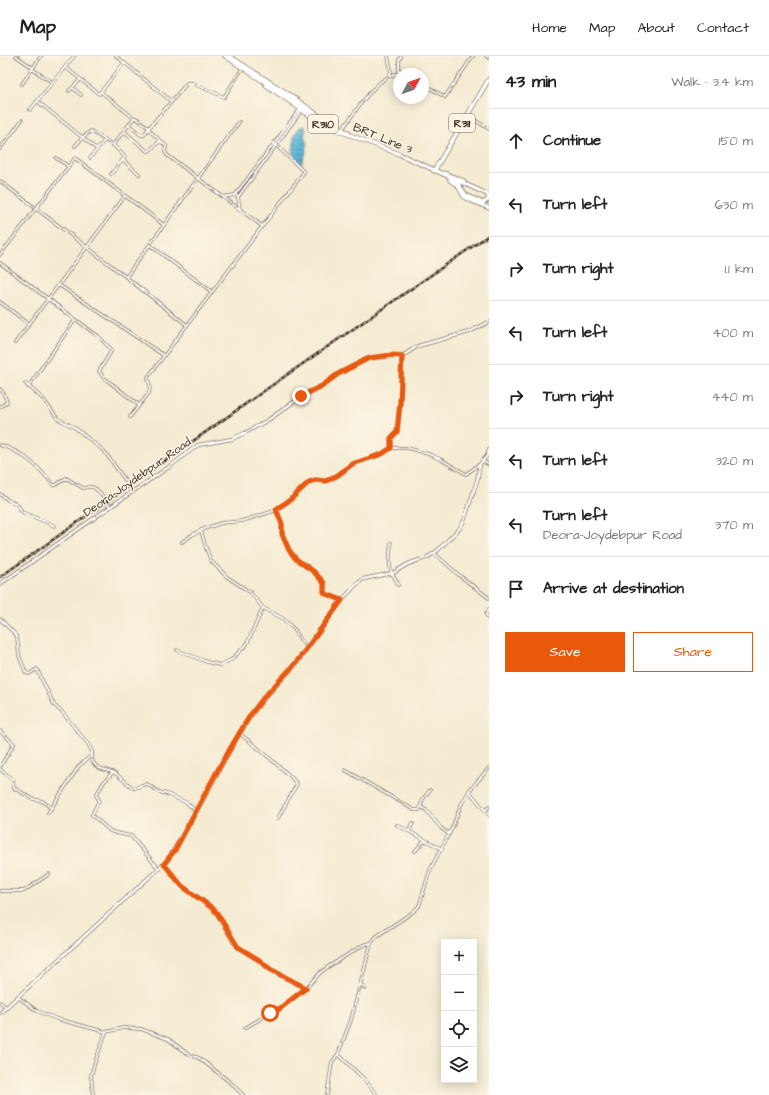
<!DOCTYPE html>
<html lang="en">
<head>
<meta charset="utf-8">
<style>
  body { margin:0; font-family:"Architects Daughter",sans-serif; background:#f2f2f2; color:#222 }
  .controls { position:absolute; right:12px; bottom:12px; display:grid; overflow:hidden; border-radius:0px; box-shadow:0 2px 10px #0003 }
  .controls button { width:36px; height:36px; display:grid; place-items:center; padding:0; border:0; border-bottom:1px solid #e0e0e0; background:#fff; color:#222; font:20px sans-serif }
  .compass { position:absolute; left:393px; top:12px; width:36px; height:36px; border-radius:50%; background:#fff; box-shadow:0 2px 10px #0003; rotate:49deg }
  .stop { position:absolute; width:12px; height:12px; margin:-9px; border:3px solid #ea580c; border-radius:50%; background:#fff }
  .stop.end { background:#ea580c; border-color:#fff; box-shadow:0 1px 4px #0008 }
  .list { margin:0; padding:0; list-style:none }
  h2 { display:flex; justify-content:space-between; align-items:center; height:52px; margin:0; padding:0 16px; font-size:17px }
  h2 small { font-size:13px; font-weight:400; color:#767676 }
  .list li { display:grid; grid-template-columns:26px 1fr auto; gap:12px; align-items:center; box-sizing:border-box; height:64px; padding:0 16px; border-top:1px solid #e0e0e0 }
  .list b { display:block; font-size:15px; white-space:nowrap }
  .list p { margin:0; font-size:13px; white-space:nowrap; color:#767676 }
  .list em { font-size:13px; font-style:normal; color:#767676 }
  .actions { display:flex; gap:8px; padding:12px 16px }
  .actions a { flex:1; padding:9px 0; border:1px solid #ea580c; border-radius:0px; text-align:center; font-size:14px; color:#ea580c }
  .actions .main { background:#ea580c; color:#fff }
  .icon { flex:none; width:22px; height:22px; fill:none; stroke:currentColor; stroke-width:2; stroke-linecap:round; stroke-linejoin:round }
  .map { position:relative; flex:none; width:489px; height:1039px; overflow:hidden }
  header { display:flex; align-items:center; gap:24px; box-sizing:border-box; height:56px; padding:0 20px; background:#fff; border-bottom:1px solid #e0e0e0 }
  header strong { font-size:19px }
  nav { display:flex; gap:22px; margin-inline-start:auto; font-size:14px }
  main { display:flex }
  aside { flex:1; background:#fff }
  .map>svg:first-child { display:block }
</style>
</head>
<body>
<header>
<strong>Map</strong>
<nav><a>Home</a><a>Map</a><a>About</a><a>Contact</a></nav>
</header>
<main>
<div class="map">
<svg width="489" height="1039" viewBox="0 0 489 1039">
  <defs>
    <pattern id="water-rules" width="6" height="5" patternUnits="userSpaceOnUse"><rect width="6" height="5" fill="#5ab7d8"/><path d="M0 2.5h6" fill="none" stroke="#4c95af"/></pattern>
  </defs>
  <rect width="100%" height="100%" fill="#fcf5e5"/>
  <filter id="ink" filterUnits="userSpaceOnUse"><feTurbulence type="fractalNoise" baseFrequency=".025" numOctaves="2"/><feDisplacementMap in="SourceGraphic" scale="8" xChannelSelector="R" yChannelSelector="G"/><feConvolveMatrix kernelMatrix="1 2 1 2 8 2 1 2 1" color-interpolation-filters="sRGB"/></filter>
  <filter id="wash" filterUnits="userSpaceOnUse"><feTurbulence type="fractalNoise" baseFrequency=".012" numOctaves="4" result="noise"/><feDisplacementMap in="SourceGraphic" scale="16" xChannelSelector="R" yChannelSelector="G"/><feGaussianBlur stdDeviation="0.9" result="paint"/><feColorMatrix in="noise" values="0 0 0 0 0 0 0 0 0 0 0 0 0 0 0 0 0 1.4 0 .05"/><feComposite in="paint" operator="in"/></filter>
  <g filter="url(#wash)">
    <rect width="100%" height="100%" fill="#f4ebd2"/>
    <path fill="url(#water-rules)" stroke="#4a707b" d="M 304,70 L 306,74 L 304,80 L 307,88 L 306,96 L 301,109 L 292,96 L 294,91 L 294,79 L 300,71 Z"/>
  </g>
  <g filter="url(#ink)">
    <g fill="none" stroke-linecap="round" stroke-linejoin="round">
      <defs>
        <path id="minor" d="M 16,0 L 33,12
          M 116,0 L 171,45
          M 388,0 L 391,16 L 389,20
          M 486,0 L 489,2
          M 65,11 L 99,38 L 124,7
          M 32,13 L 52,26
          M 399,16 L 399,5 L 401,0
          M 22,28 L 41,0
          M 423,28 L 445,41 L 473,0
          M 73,32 L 81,39
          M 69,35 L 80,24
          M 101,36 L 134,62
          M 37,45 L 97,93
          M 30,54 L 74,0
          M 468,60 L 489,73
          M 129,69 L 141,79 L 144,79 L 148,73
          M 149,72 L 148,73 L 166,90 L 165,96 L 167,99 L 262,170
          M 342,74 C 354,58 381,12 404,18
          M 124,75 L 147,95 L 149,95 L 160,85
          M 113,89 L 134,62 L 136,62 L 149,72 L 187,27 L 192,27 L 224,41 L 242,13
          M 75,90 L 83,81 L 91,75 L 113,89 L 125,101 L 111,118
          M 0,93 L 22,64
          M 56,102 L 68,110
          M 90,102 L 105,84
          M 123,104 L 139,118
          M 0,125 L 126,221 L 187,269
          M 235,139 L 300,53
          M 223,141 L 235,139 L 238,141 L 240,154
          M 238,141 L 302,54
          M 0,199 L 75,102 L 164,169
          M 0,207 L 98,280 L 112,294 L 99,315 L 103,321 L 139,349
          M 126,221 L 239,66
          M 59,229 L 163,299
          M 212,236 L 304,116 L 276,89
          M 0,246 L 29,268
          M 15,287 L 125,140
          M 25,327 L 43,343 L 58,363 L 74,371 L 104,395 L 128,428
          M 28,331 L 75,264
          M 0,333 L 4,338 L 7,346 L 0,351
          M 130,361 L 149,337 L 150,331 L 148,321 L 212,236 L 150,189
          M 0,389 C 23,396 38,410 53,429 L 56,429 L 66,422 L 83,432 C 86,432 89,430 92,431 C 100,433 105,445 110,451
          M 391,392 L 391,382 L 397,376 L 400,347 L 402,300
          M 482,405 L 489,409
          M 0,438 L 8,444 L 17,448 L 22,456 L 55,470
          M 276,453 L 282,468 L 282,478 L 289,494 L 296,503 L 314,515 L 324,527 L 325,529 L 324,535 L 326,538 L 342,544
          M 201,474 L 205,489 L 211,505 L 227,521 L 250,536 L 263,552 L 282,562 L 294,573 L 302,586 L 308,591
          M 182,486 L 192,479 L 204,473 L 221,467 L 242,465 L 274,455 L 290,444 L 309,426 L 315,424 L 326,425 L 338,419 L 353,408 L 382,398 L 391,392 L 408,392 L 431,399 L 440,403 L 466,418 L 480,408
          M 391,487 C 390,497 388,506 391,515 C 392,520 397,522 398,529
          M 434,497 L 460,520 L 489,542
          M 489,553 L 486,558 L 489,564
          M 0,563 L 17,580 L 19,600 L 26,617 L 29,618 L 37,613 L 54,649 L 62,656 L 88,688 L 92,695 L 92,704 L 95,709 L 99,712 L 115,717 L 133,732 L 135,732 L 142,729 L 147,728 L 159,736 L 167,738 L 187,747 L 196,755
          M 177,594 L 207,606 L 220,609 L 231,604 L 247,588 L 263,552
          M 0,675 L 14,688 L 0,711
          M 239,677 L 264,697 L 290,720 L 297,728 L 278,762
          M 0,713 L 13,724 L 14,732 L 33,743 L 42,745 L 50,751
          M 345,714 L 414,754 L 419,754 L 423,743 L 430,734
          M 113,716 L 104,726 L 96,739 L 99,744 L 92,759 L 110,775 L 116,777 L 131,780 L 159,813
          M 469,735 L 489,759
          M 421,751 L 426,754 L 441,772 L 449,778
          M 485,754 L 489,751
          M 48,757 L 79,710 L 92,699
          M 397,769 L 442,793
          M 409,775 L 413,767
          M 415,795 L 425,784
          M 164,808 L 182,830 L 213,852 L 217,857 L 233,886 L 238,891 L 259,904 L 269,913 L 286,923 L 306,932
          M 0,835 L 24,835 L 49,818
          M 361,928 L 365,933
          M 18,941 L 37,955 L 57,963 L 106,976 L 123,972 L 141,973 L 168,983 L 189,999 L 199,1002 L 231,1027 L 243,1039
          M 0,946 L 7,952
          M 245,972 L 270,957 L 275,952 L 278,954 L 306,932 L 321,916 L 331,909 L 363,889 L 371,887
          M 338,998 L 364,1023 L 377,1039
          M 93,1039 L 91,1020 L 94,1009 L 106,976
          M 327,1039 L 332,1006 L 338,998 L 351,964 L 371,887 L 377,880 L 413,856 L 419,850 L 430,814 L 452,772 L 461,749 L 469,735 L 489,712"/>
        <path id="tertiary" d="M 0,528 L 110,451 L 169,411 L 198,389 L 232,383 L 245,377 L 268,364 L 301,341 L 322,330 L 338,318 L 369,302 L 404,299 L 418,290 L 469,276 L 489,266
          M 0,957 L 167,805 L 199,751 L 231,692 L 254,654 L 292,612 L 342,544 L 356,529 L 363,523 L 393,517 L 408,508 L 428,501 L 437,495 L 459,473 L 464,465 L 477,425 L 480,408 L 487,400 L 489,394"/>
        <path id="primary" d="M 225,0 L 337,74 L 399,98 L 487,138 L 489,142 L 488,144 L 483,147 L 466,139 L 456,125
          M 229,0 L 287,37 L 332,69 L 348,76
          M 266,29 L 312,61
          M 434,115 L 489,23
          M 444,117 L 464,125
          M 450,124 L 458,130 L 465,142 L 489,152"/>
      </defs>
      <use href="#minor" stroke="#7c6e5d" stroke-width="3.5"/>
      <use href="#tertiary" stroke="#7c6e5d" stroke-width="4"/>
      <use href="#primary" stroke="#7c6e5d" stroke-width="5"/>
      <use href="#minor" stroke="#fff" stroke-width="2"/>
      <use href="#tertiary" stroke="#fff" stroke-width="2.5"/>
      <use href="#primary" stroke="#fff" stroke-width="3.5"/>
      <defs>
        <path id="rail" d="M 0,521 L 291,316 L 489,179"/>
      </defs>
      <use href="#rail" stroke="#3b2a1e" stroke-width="2.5"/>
      <use href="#rail" stroke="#fcf5e5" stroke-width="1" stroke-dasharray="3" stroke-linecap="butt"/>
    </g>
  </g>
  <g fill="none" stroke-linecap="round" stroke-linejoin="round" filter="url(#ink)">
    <path stroke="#ea580c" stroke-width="5" d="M 270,957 L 275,952 L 278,954 L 306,932 L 270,913 L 259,904 L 238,891 L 217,857 L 212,852 L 182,830 L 164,808 L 175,794 L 221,708 L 249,661 L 264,641 L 296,607 L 342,544 L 326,538 L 324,536 L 324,527 L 314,516 L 296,503 L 289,494 L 282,478 L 282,468 L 276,453 L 290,444 L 309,426 L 315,424 L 326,425 L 338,419 L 352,408 L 382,398 L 391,392 L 391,382 L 397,376 L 400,347 L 402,300 L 392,299 L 369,302 L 338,318 L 322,330 L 301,340"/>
  </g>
  <g text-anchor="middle" stroke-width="3" stroke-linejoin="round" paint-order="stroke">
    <g fill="#fcf5e5" stroke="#75675a" stroke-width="1">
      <rect x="449" y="58" width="26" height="18" rx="3"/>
      <rect x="308" y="59" width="30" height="18" rx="3"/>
    </g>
    <g font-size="11" font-weight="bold" fill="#3b2a1e">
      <text x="462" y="71">R311</text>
      <text x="323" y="72">R310</text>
    </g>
    <g font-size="12" fill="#3b2a1e" stroke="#fcf5e5">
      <text transform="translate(383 82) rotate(22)" y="4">BRT Line 3</text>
      <text transform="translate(137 421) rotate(-35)" y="4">Deora-Joydebpur Road</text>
    </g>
  </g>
</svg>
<div class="controls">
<button>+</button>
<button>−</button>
<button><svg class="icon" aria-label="locate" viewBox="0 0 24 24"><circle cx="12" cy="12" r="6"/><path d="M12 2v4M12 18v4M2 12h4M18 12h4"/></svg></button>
<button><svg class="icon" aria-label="layers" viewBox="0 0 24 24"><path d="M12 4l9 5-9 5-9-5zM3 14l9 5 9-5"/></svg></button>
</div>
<svg class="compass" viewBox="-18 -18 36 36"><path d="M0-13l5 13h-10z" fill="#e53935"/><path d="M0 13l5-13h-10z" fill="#767676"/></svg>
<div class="stop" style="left:270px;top:957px"></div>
<div class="stop end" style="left:301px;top:340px"></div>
</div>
<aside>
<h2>43 min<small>Walk · 3.4 km</small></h2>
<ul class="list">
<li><svg class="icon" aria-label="ahead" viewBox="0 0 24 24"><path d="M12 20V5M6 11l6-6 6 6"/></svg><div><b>Continue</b></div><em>150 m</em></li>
<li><svg class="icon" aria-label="left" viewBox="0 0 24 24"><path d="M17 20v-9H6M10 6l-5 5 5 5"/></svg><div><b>Turn left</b></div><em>630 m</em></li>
<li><svg class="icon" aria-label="right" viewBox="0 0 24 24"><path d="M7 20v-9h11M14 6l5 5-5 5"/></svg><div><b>Turn right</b></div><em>1.1 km</em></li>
<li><svg class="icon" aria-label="left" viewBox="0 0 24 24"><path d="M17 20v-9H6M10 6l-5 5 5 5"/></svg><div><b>Turn left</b></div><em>400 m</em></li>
<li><svg class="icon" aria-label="right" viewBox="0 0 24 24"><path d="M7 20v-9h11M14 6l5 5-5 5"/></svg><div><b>Turn right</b></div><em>440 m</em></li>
<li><svg class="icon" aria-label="left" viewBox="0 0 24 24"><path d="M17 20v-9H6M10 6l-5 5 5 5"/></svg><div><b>Turn left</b></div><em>320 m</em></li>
<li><svg class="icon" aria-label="left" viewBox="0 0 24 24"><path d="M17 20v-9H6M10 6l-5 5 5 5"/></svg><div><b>Turn left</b><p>Deora-Joydebpur Road</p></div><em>370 m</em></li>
<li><svg class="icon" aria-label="arrive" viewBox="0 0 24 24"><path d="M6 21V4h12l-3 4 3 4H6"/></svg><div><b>Arrive at destination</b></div></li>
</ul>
<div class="actions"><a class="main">Save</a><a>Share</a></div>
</aside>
</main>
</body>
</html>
